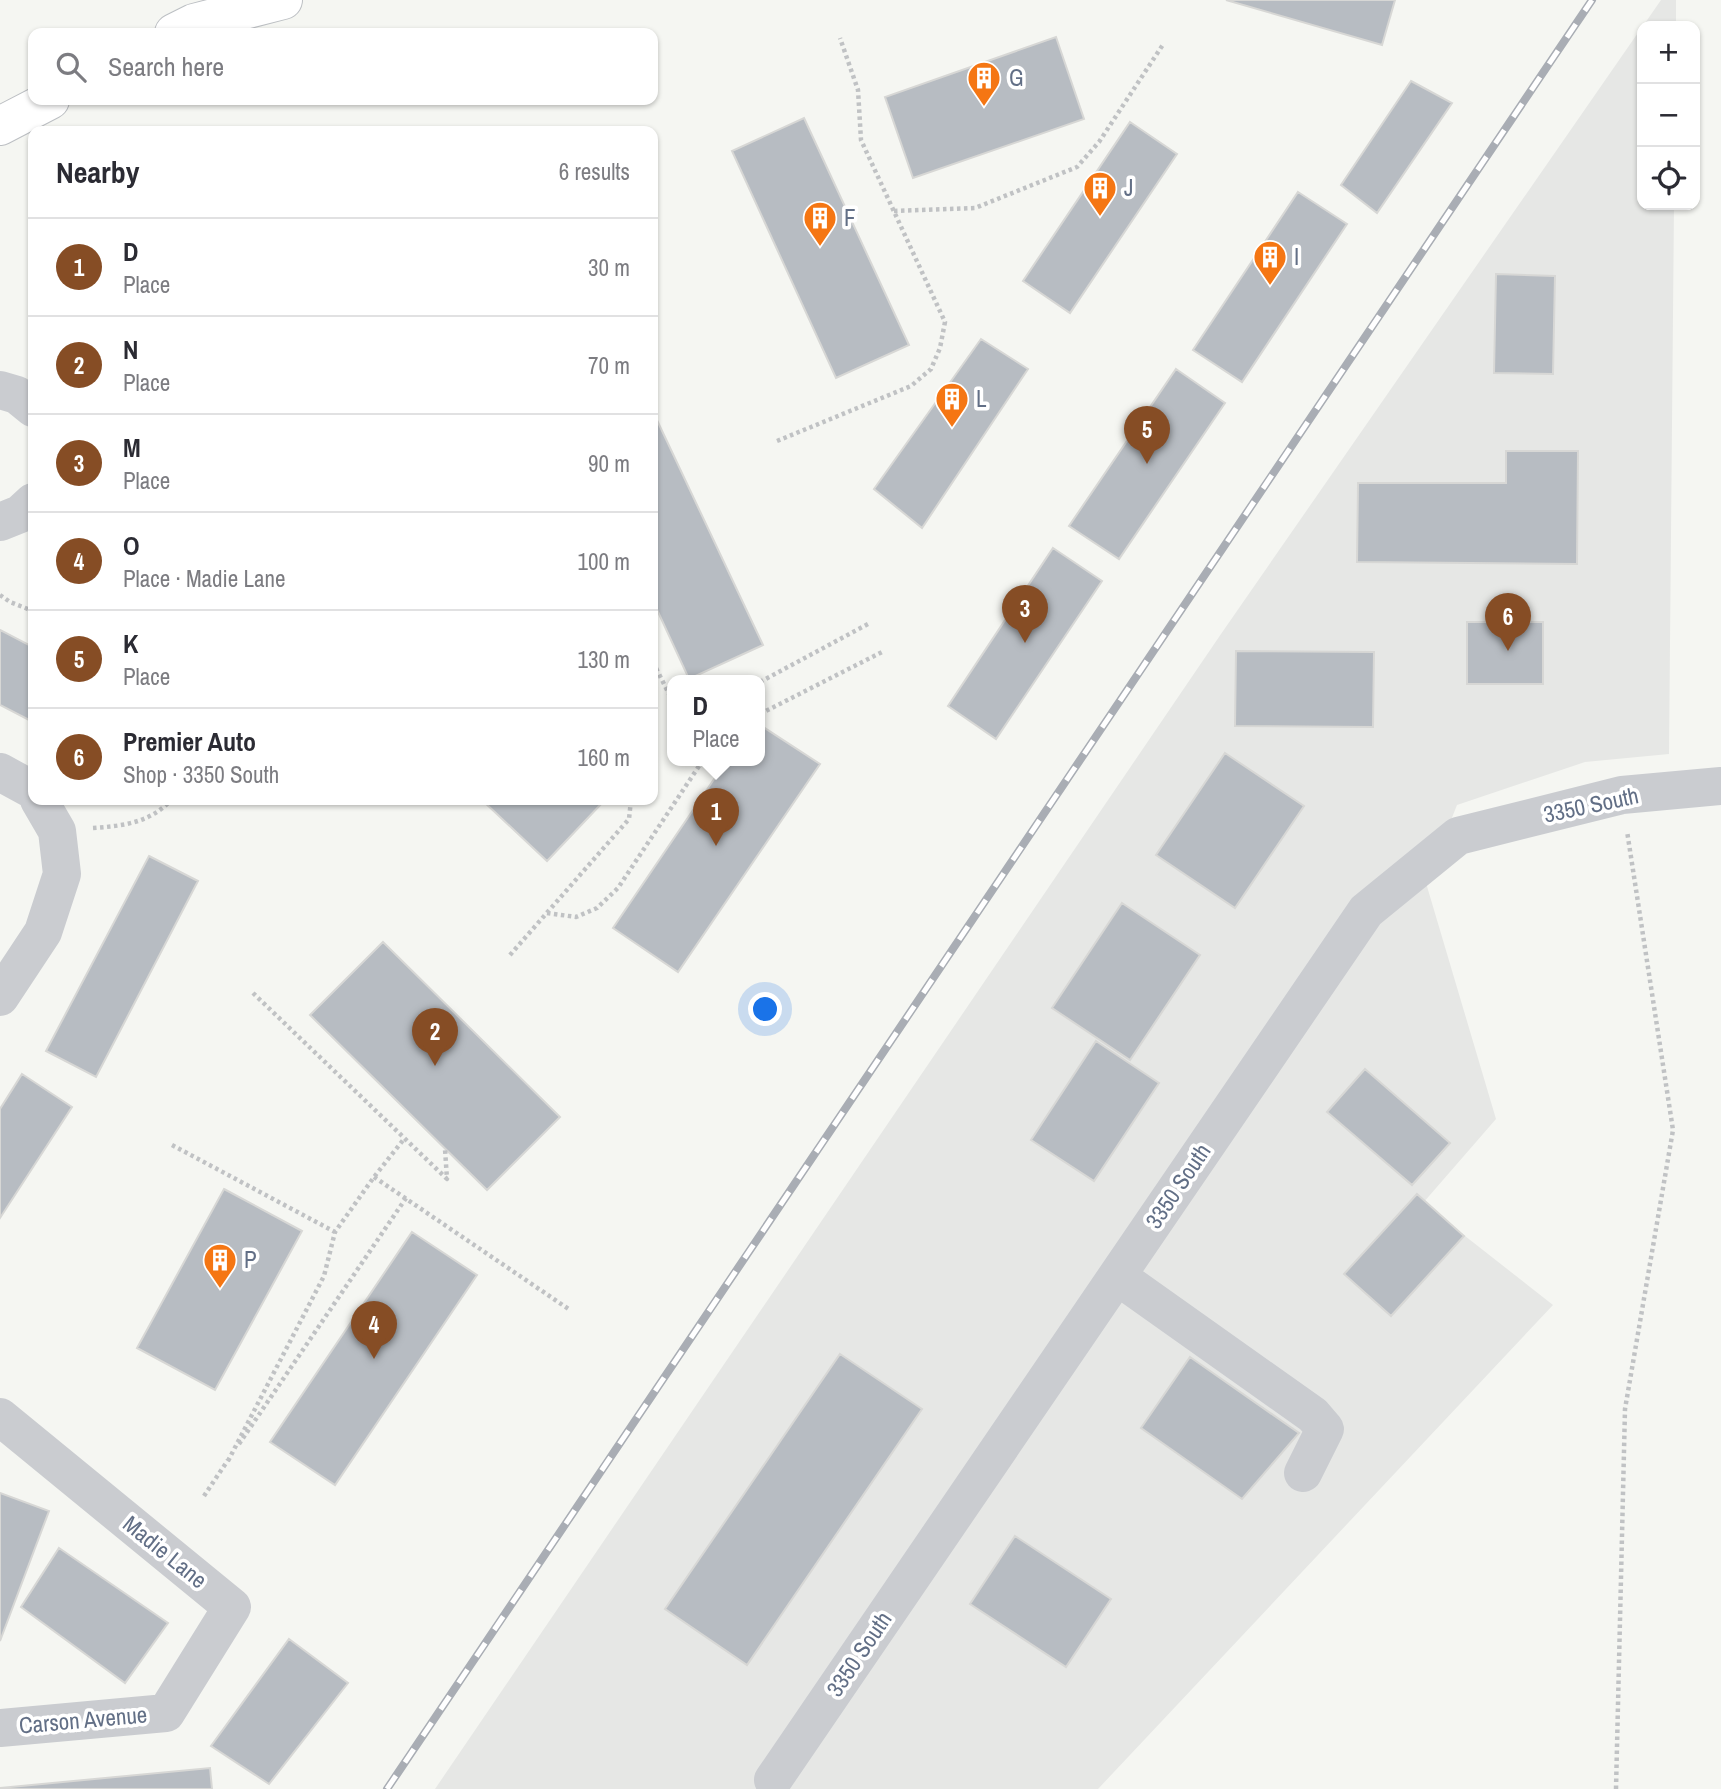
<!DOCTYPE html>
<html lang="en">
<head>
<meta charset="utf-8">
<style>
  body { margin:0; font-family:"Archivo Narrow",sans-serif; background:#f2f2f3; color:#2b2b33 }
  .controls { position:absolute; right:21px; top:21px; display:grid; overflow:hidden; border-radius:14px; box-shadow:0 2px 5px #0004 }
  .controls button { width:63px; height:63px; display:grid; place-items:center; padding:0; border:0; border-bottom:2px solid #e1e1e2; background:#fff; color:#2b2b33; font:35px sans-serif }
  .you { position:absolute; left:766px; top:1010px; width:24px; height:24px; margin:-18px; border:5px solid #fff; border-radius:50%; background:#1a73e8; box-shadow:0 0 0 10px #1a73e833 }
  .badge { display:grid; place-items:center; width:46px; height:46px; border-radius:50%; background:#864d25; color:#fff; font-size:23px; font-weight:700 }
  .pin { position:absolute; translate:-50% -58px; filter:drop-shadow(0 2px 4px #0008) }
  .pin::after { content:''; position:absolute; top:37px; width:24px; height:21px; background:inherit; clip-path:polygon(0 0,100% 0,50% 100%) }
  .popup { position:absolute; left:667px; top:675px; width:98px; height:91px; box-sizing:border-box; display:grid; place-content:center; border-radius:14px; background:#fff; filter:drop-shadow(0 2px 5px #0005); font-size:23px; white-space:nowrap; color:#7c7c81 }
  .popup b { font-size:26px; color:#2b2b33 }
  .popup::after { content:''; position:absolute; left:50%; top:100%; margin-left:-14px; border:14px solid transparent; border-top-color:#fff }
  .list { margin:0; padding:0; list-style:none }
  h2 { display:flex; justify-content:space-between; align-items:center; height:91px; margin:0; padding:0 28px; font-size:30px }
  h2 small { font-size:23px; font-weight:400; color:#7c7c81 }
  .list li { display:grid; grid-template-columns:46px 1fr auto; gap:21px; align-items:center; box-sizing:border-box; height:98px; padding:0 28px; border-top:2px solid #e1e1e2 }
  .list b { display:block; font-size:26px; white-space:nowrap }
  .list p { margin:0; font-size:23px; white-space:nowrap; color:#7c7c81 }
  .list em { font-size:23px; font-style:normal; color:#7c7c81 }
  .icon { flex:none; width:38px; height:38px; fill:none; stroke:currentColor; stroke-width:2; stroke-linecap:round; stroke-linejoin:round }
  .map { position:relative; flex:none; width:1721px; height:1789px; overflow:hidden }
  .search { position:absolute; background:#fff; box-shadow:0 2px 5px #0004; left:28px; top:28px; width:630px; height:77px; display:flex; align-items:center; gap:18px; box-sizing:border-box; padding:0 24px; border-radius:14px; color:#7c7c81; font-size:26px }
  .panel { position:absolute; background:#fff; box-shadow:0 2px 5px #0004; left:28px; top:126px; width:630px; height:679px; border-radius:14px }
  .map>svg:first-child { display:block }
</style>
</head>
<body>
<div class="map">
<svg width="1721" height="1789" viewBox="0 0 1721 1789">
  <rect width="100%" height="100%" fill="#f5f6f2"/>
  <path fill="#e6e7e5" d="M 1661,0 L 1676,0 L 1676,26 L 1643,26 Z
    M 1642,27 L 1642,205 L 1674,205 L 1669,754 L 1585,762 L 1457,805 L 1426,883 L 1496,1119 L 1423,1203 L 1553,1305 L 1098,1789 L 435,1789 L 1221,634 Z"/>
  <path fill="#b7bcc2" stroke="#d7d7d5" stroke-width="2" d="M 1226,0 L 1395,0 L 1382,45 Z
    M 1056,37 L 1084,119 L 913,178 L 885,97 Z
    M 1411,81 L 1452,103 L 1377,213 L 1341,185 Z
    M 804,118 L 909,345 L 836,378 L 732,151 Z
    M 1130,122 L 1177,154 L 1070,313 L 1023,281 Z
    M 1298,192 L 1347,224 L 1242,382 L 1193,350 Z
    M 1496,274 L 1555,276 L 1553,374 L 1494,373 Z
    M 981,339 L 1028,369 L 922,528 L 874,489 Z
    M 1176,369 L 1225,403 L 1119,559 L 1069,526 Z
    M 656,418 L 763,645 L 689,679 L 653,601 L 653,420 Z
    M 1506,451 L 1578,451 L 1577,564 L 1357,562 L 1358,483 L 1506,483 Z
    M 1053,548 L 1102,581 L 996,739 L 948,706 Z
    M 1467,622 L 1543,622 L 1543,684 L 1467,684 Z
    M 0,630 L 33,647 L 33,722 L 0,705 Z
    M 1236,651 L 1374,652 L 1373,727 L 1235,726 Z
    M 760,725 L 820,764 L 678,972 L 613,928 L 727,760 L 760,760 Z
    M 1225,753 L 1304,806 L 1235,908 L 1156,855 Z
    M 482,800 L 603,800 L 604,801 L 547,861 Z
    M 149,856 L 198,881 L 96,1077 L 46,1051 Z
    M 1122,903 L 1200,955 L 1130,1060 L 1052,1008 Z
    M 383,942 L 560,1117 L 487,1190 L 310,1015 Z
    M 1096,1041 L 1159,1083 L 1094,1181 L 1031,1140 Z
    M 1365,1069 L 1450,1143 L 1412,1185 L 1327,1112 Z
    M 22,1074 L 72,1107 L 0,1218 L 0,1109 Z
    M 224,1189 L 302,1231 L 215,1390 L 137,1348 Z
    M 1417,1194 L 1464,1236 L 1391,1316 L 1344,1274 Z
    M 412,1232 L 477,1275 L 335,1485 L 270,1442 Z
    M 840,1354 L 922,1409 L 747,1665 L 665,1609 Z
    M 1190,1357 L 1299,1433 L 1242,1499 L 1141,1428 Z
    M 0,1493 L 49,1511 L 0,1641 Z
    M 1015,1536 L 1111,1599 L 1066,1667 L 970,1604 Z
    M 59,1548 L 168,1623 L 125,1683 L 21,1607 Z
    M 289,1639 L 348,1683 L 269,1784 L 211,1746 Z
    M 210,1768 L 212,1789 L 0,1789 L 0,1788 Z"/>
  <g fill="none" stroke-linecap="round" stroke-linejoin="round">
    <defs>
      <path id="major" d="M 174,33 L 194,23 L 283,0
        M 0,126 L 50,100"/>
    </defs>
    <use href="#major" stroke="#bcbfc3" stroke-width="40"/>
    <path stroke="#c0c2c4" stroke-width="4.5" stroke-dasharray="3.5 3.5" stroke-linecap="butt" d="M 894,211 L 975,208 L 1077,167 L 1099,142 L 1164,43
      M 777,441 L 911,386 L 931,369 L 940,348 L 945,322 L 861,140 L 858,90 L 840,38
      M 0,595 L 10,602 L 33,611
      M 653,662 L 672,700
      M 760,682 L 868,624
      M 760,714 L 882,652
      M 93,828 C 122,826 150,823 171,800
      M 547,913 L 576,917 L 597,908 L 618,888 L 703,760
      M 510,955 L 629,819 L 631,800
      M 253,993 L 447,1179 L 445,1149
      M 172,1145 L 335,1232
      M 374,1177 L 570,1310
      M 239,1444 L 406,1198
      M 228,1461 L 324,1276 L 335,1232 L 374,1177 L 404,1139
      M 204,1496 L 228,1460
      M 1616,1789 L 1625,1409 L 1673,1130 L 1627,831"/>
    <path stroke="#caccd0" stroke-width="38" d="M 0,390 L 17,395 L 33,408
      M 0,522 L 20,514 L 33,502
      M 0,772 L 33,790
      M 0,997 L 43,932 L 62,874 L 57,831 L 39,800
      M 1117,1276 L 1313,1415 L 1325,1429 L 1303,1473
      M 0,1417 L 232,1607 L 166,1713 L 0,1728
      M 773,1780 L 1366,911 L 1458,836 L 1622,795 L 1721,786"/>
    <use href="#major" stroke="#fff" stroke-width="38"/>
    <defs>
      <path id="rail" d="M 387,1789 L 1592,0"/>
    </defs>
    <use href="#rail" stroke="#a9adb4" stroke-width="8"/>
    <use href="#rail" stroke="#fff" stroke-width="5" stroke-dasharray="16" stroke-linecap="butt"/>
  </g>
  <defs>
    <symbol id="building-pin" viewBox="-11 -11 22 30"><path d="M0 17L-7.5 6A9.5 9.5 0 1 1 7.5 6Z" fill="#f57613" stroke="#fff"/><path d="M-4-6H4V6H1V3H-1V6H-4ZM-2.5-4.3h1.7v1.8h-1.7ZM.8-4.3h1.7v1.8H.8ZM-2.5-1h1.7V.8h-1.7ZM.8-1h1.7V.8H.8Z" fill="#fff"/></symbol>
  </defs>
  <g fill-rule="evenodd">
    <use href="#building-pin" x="965" y="59" width="38" height="52"/>
    <use href="#building-pin" x="1081" y="169" width="38" height="52"/>
    <use href="#building-pin" x="801" y="199" width="38" height="52"/>
    <use href="#building-pin" x="1251" y="238" width="38" height="52"/>
    <use href="#building-pin" x="933" y="380" width="38" height="52"/>
    <use href="#building-pin" x="201" y="1241" width="38" height="52"/>
  </g>
  <g text-anchor="middle" stroke-width="7" stroke-linejoin="round" paint-order="stroke">
    <g font-size="23" fill="#626f86" stroke="#fff" text-anchor="start">
      <text x="1009" y="86">G</text>
      <text x="1124" y="196">J</text>
      <text x="844" y="226">F</text>
      <text x="1294" y="265">I</text>
      <text x="976" y="407">L</text>
      <text x="244" y="1268">P</text>
    </g>
    <g font-size="23" fill="#626f86" stroke="#fff">
      <text transform="translate(1591 805) rotate(-12)" y="8">3350 South</text>
      <text transform="translate(1178 1186) rotate(-56)" y="8">3350 South</text>
      <text transform="translate(165 1552) rotate(39)" y="8">Madie Lane</text>
      <text transform="translate(859 1654) rotate(-56)" y="8">3350 South</text>
      <text transform="translate(83 1720) rotate(-5)" y="8">Carson Avenue</text>
    </g>
  </g>
</svg>
<div class="controls">
<button>+</button>
<button>−</button>
<button><svg class="icon" aria-label="locate" viewBox="0 0 24 24"><circle cx="12" cy="12" r="6"/><path d="M12 2v4M12 18v4M2 12h4M18 12h4"/></svg></button>
</div>
<div class="you"></div>
<div class="pin badge" style="left:716px;top:846px">1</div>
<div class="popup"><b>D</b>Place</div>
<div class="pin badge" style="left:435px;top:1066px">2</div>
<div class="pin badge" style="left:1025px;top:643px">3</div>
<div class="pin badge" style="left:374px;top:1359px">4</div>
<div class="pin badge" style="left:1147px;top:464px">5</div>
<div class="pin badge" style="left:1508px;top:651px">6</div>
<div class="search"><svg class="icon" aria-label="search" viewBox="0 0 24 24"><circle cx="10" cy="10" r="6"/><path d="M15 15l6 6"/></svg>Search here</div>
<section class="panel">
<h2>Nearby<small>6 results</small></h2>
<ul class="list">
<li><span class="badge">1</span><div><b>D</b><p>Place</p></div><em>30 m</em></li>
<li><span class="badge">2</span><div><b>N</b><p>Place</p></div><em>70 m</em></li>
<li><span class="badge">3</span><div><b>M</b><p>Place</p></div><em>90 m</em></li>
<li><span class="badge">4</span><div><b>O</b><p>Place · Madie Lane</p></div><em>100 m</em></li>
<li><span class="badge">5</span><div><b>K</b><p>Place</p></div><em>130 m</em></li>
<li><span class="badge">6</span><div><b>Premier Auto</b><p>Shop · 3350 South</p></div><em>160 m</em></li>
</ul>
</section>
</div>
</body>
</html>
